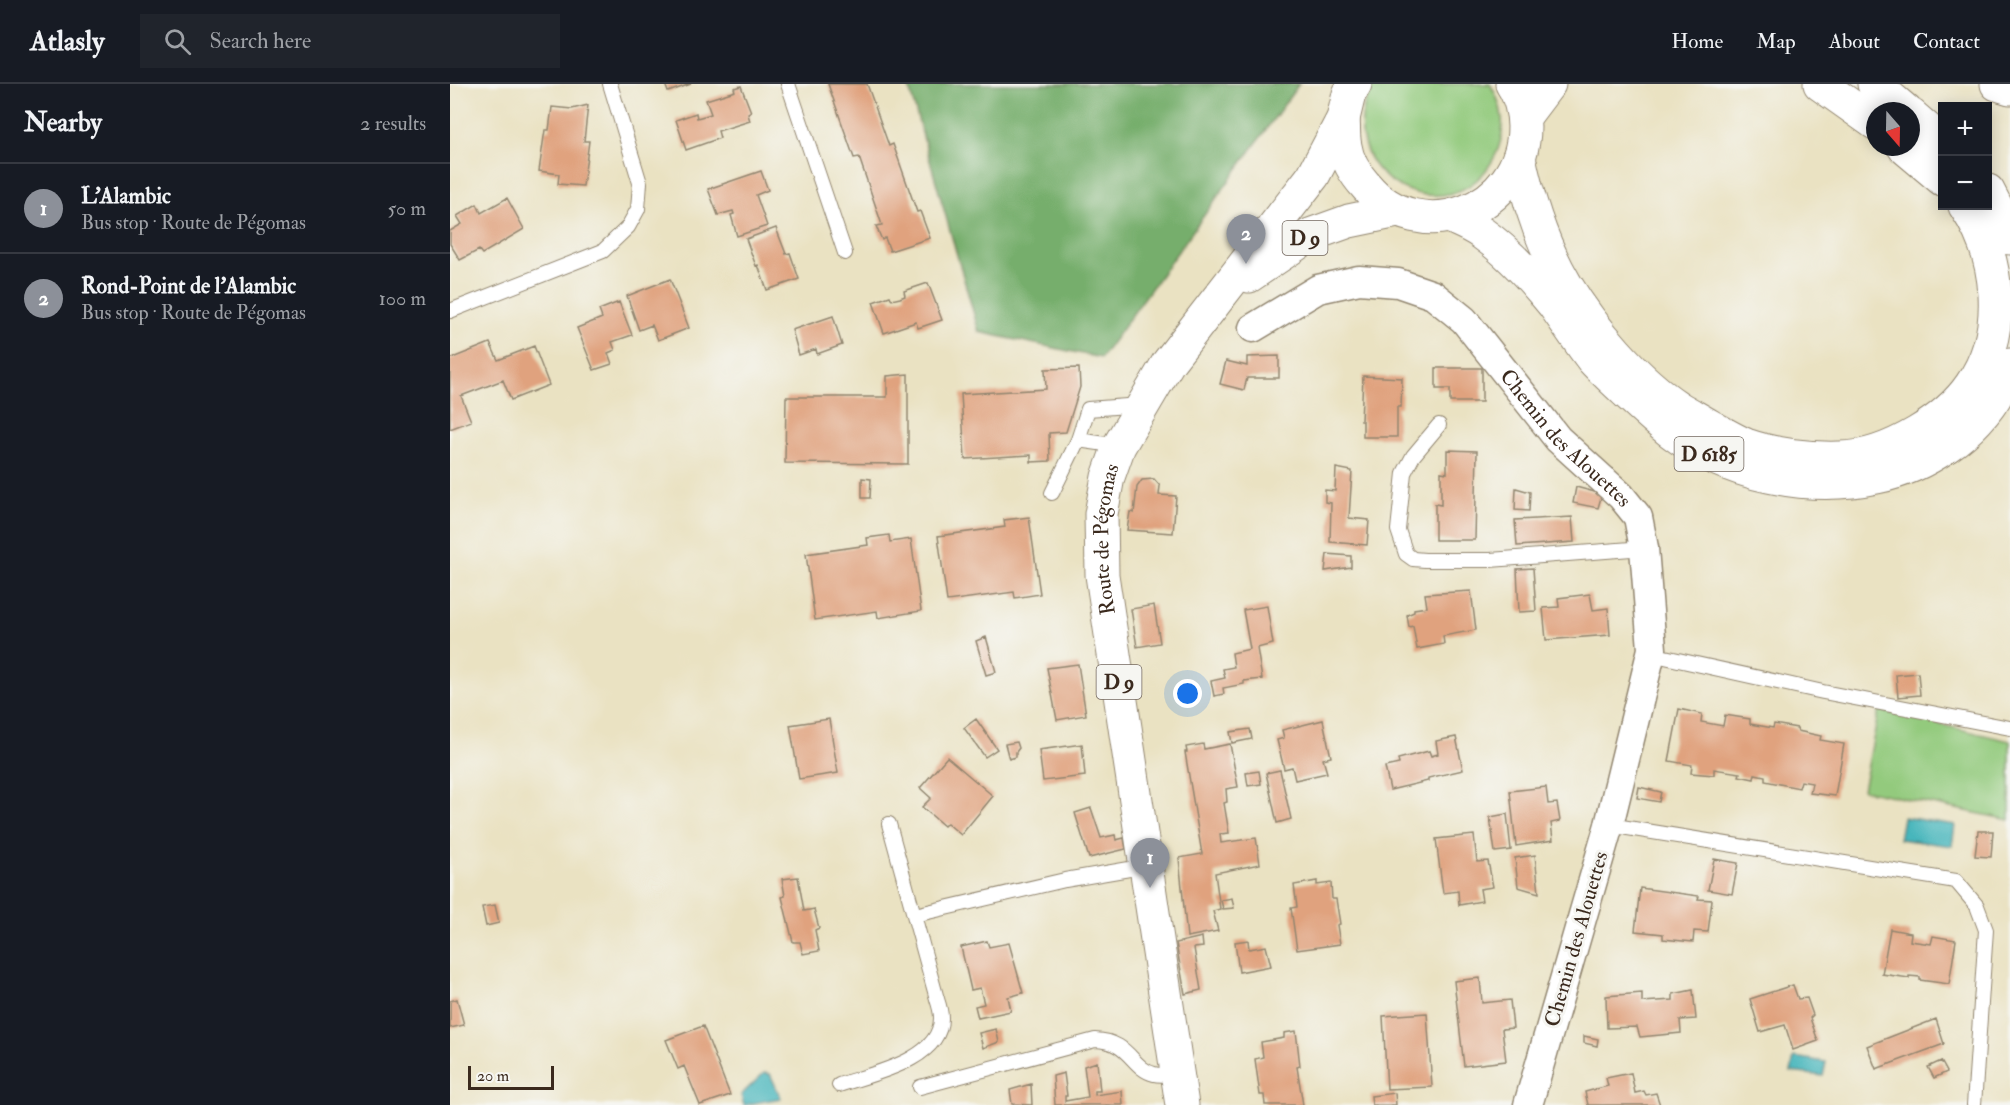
<!DOCTYPE html>
<html lang="en">
<head>
<meta charset="utf-8">
<style>
  body { margin:0; font-family:"IM FELL Double Pica",serif; background:#20242c; color:#f1f3f6 }
  .controls { position:absolute; right:18px; top:18px; display:grid; overflow:hidden; border-radius:0px; box-shadow:0 3px 15px #0003 }
  .controls button { width:54px; height:54px; display:grid; place-items:center; padding:0; border:0; border-bottom:2px solid #363941; background:#171b24; color:#f1f3f6; font:30px sans-serif }
  .compass { position:absolute; left:1416px; top:18px; width:54px; height:54px; border-radius:50%; background:#171b24; box-shadow:0 3px 15px #0003; rotate:160deg }
  .scale { position:absolute; left:18px; bottom:15px; width:86px; box-sizing:border-box; padding-left:6px; border:3px solid #3b2a1e; border-top:0; font-size:16px; line-height:21px; white-space:nowrap; color:#3b2a1e; -webkit-text-stroke:4px #f6f6f2; paint-order:stroke }
  .you { position:absolute; left:738px; top:610px; width:21px; height:21px; margin:-15px; border:4px solid #fff; border-radius:50%; background:#1a73e8; box-shadow:0 0 0 9px #1a73e833 }
  .badge { display:grid; place-items:center; width:39px; height:39px; border-radius:50%; background:#8c9099; color:#fff; font-size:20px; font-weight:700 }
  .pin { position:absolute; translate:-50% -50px; filter:drop-shadow(0 2px 3px #0008) }
  .pin::after { content:''; position:absolute; top:32px; width:21px; height:18px; background:inherit; clip-path:polygon(0 0,100% 0,50% 100%) }
  .list { margin:0; padding:0; list-style:none }
  h2 { display:flex; justify-content:space-between; align-items:center; height:78px; margin:0; padding:0 24px; font-size:26px }
  h2 small { font-size:20px; font-weight:400; color:#9ea1a6 }
  .list li { display:grid; grid-template-columns:39px 1fr auto; gap:18px; align-items:center; box-sizing:border-box; height:90px; padding:0 24px; border-top:2px solid #363941 }
  .list b { display:block; font-size:22px; white-space:nowrap }
  .list p { margin:0; font-size:20px; white-space:nowrap; color:#9ea1a6 }
  .list em { font-size:20px; font-style:normal; color:#9ea1a6 }
  .icon { flex:none; width:33px; height:33px; fill:none; stroke:currentColor; stroke-width:2; stroke-linecap:round; stroke-linejoin:round }
  .map { position:relative; flex:none; width:1560px; height:1021px; overflow:hidden }
  header { display:flex; align-items:center; gap:36px; box-sizing:border-box; height:84px; padding:0 30px; background:#171b24; border-bottom:2px solid #363941 }
  header strong { font-size:28px }
  nav { display:flex; gap:33px; margin-inline-start:auto; font-size:21px }
  .search { width:420px; height:54px; background:#20242c; display:flex; align-items:center; gap:15px; box-sizing:border-box; padding:0 21px; border-radius:0px; color:#9ea1a6; font-size:22px }
  main { display:flex }
  aside { flex:1; background:#171b24 }
  .map>svg:first-child { display:block }
</style>
</head>
<body>
<header>
<strong>Atlasly</strong>
<div class="search"><svg class="icon" aria-label="search" viewBox="0 0 24 24"><circle cx="10" cy="10" r="6"/><path d="M15 15l6 6"/></svg>Search here</div>
<nav><a>Home</a><a>Map</a><a>About</a><a>Contact</a></nav>
</header>
<main>
<aside>
<h2>Nearby<small>2 results</small></h2>
<ul class="list">
<li><span class="badge">1</span><div><b>L'Alambic</b><p>Bus stop · Route de Pégomas</p></div><em>50 m</em></li>
<li><span class="badge">2</span><div><b>Rond-Point de l'Alambic</b><p>Bus stop · Route de Pégomas</p></div><em>100 m</em></li>
</ul>
</aside>
<div class="map">
<svg width="1560" height="1021" viewBox="0 0 1560 1021">
  <rect width="100%" height="100%" fill="#f6f6f2"/>
  <filter id="ink" filterUnits="userSpaceOnUse"><feTurbulence type="fractalNoise" baseFrequency=".0167" numOctaves="2"/><feDisplacementMap in="SourceGraphic" scale="12" xChannelSelector="R" yChannelSelector="G"/><feConvolveMatrix kernelMatrix="1 2 1 2 8 2 1 2 1" color-interpolation-filters="sRGB"/></filter>
  <filter id="wash" filterUnits="userSpaceOnUse"><feTurbulence type="fractalNoise" baseFrequency=".008" numOctaves="4" result="noise"/><feDisplacementMap in="SourceGraphic" scale="24" xChannelSelector="R" yChannelSelector="G"/><feGaussianBlur stdDeviation="1.35" result="paint"/><feColorMatrix in="noise" values="0 0 0 0 0 0 0 0 0 0 0 0 0 0 0 0 0 1.4 0 .05"/><feComposite in="paint" operator="in"/></filter>
  <g filter="url(#wash)">
    <rect width="100%" height="100%" fill="#eae2c2"/>
    <path fill="#93ca7d" stroke="#677a4e" stroke-width="1.5" d="M 924,0 L 1040,0 C 1053,21 1057,46 1046,70 C 1003,159 871,90 924,0 Z
      M 1429,626 L 1560,657 L 1560,736 L 1413,706 Z"/>
    <path fill="#76ae6c" stroke="#586c45" stroke-width="1.5" d="M 458,0 L 849,0 L 651,274 L 529,248 Z"/>
    <path fill="#46b6bc" stroke="#40706d" stroke-width="1.5" d="M 1453,733 L 1505,741 L 1502,762 L 1449,755 Z
      M 1344,973 L 1376,978 L 1373,992 L 1341,988 Z
      M 314,989 L 320,990 L 331,1014 L 294,1021 L 291,1011 Z"/>
    <g id="blocks">
      <path fill="#e0a27e" d="M 215,0 L 241,0 L 218,8 Z
        M 378,0 L 417,0 L 439,62 L 443,60 L 467,128 L 470,127 L 480,154 L 440,167 L 435,154 L 432,156 L 426,142 L 432,141 L 409,73 L 404,74 Z
        M 291,2 L 301,28 L 298,30 L 300,37 L 268,47 L 270,54 L 236,66 L 226,36 L 246,29 L 247,34 L 261,30 L 256,16 L 285,7 L 284,4 Z
        M 138,21 L 134,57 L 139,57 L 133,102 L 108,100 L 109,90 L 89,87 L 95,46 L 99,46 L 102,23 L 122,25 Z
        M 311,87 L 318,106 L 306,111 L 317,142 L 287,152 L 281,131 L 284,130 L 283,127 L 268,131 L 258,105 Z
        M 57,114 L 74,145 L 32,170 L 29,166 L 10,176 L 0,160 L 0,147 L 12,140 L 7,132 L 27,120 L 31,129 Z
        M 326,144 L 336,170 L 340,169 L 349,195 L 317,206 L 308,181 L 306,182 L 296,155 Z
        M 220,195 L 239,244 L 208,256 L 202,241 L 189,246 L 177,212 Z
        M 478,199 L 492,236 L 468,244 L 466,238 L 434,249 L 423,218 L 440,212 L 442,216 L 450,214 L 455,212 L 454,207 Z
        M 169,218 L 182,251 L 162,258 L 165,266 L 158,269 L 162,280 L 144,286 L 127,244 L 152,234 L 149,226 Z
        M 383,232 L 392,261 L 367,270 L 366,265 L 349,271 L 342,246 Z
        M 40,259 L 48,276 L 84,262 L 99,301 L 61,316 L 53,296 L 11,312 L 21,337 L 0,345 L 0,275 Z
        M 829,272 L 829,294 L 797,294 L 794,306 L 770,300 L 776,277 L 797,282 L 797,273 Z
        M 629,284 L 630,303 L 616,348 L 599,349 L 600,377 L 581,378 L 581,371 L 515,375 L 511,310 L 596,305 L 595,285 Z
        M 986,284 L 1032,284 L 1032,318 L 1000,318 L 1000,305 L 986,305 Z
        M 458,290 L 458,380 L 335,379 L 336,313 L 437,313 L 437,292 Z
        M 913,292 L 952,294 L 951,323 L 947,323 L 947,353 L 913,353 L 913,337 L 911,337 Z
        M 997,366 L 1027,367 L 1025,456 L 985,456 L 985,420 L 991,421 L 991,388 L 997,389 Z
        M 886,384 L 902,387 L 899,434 L 919,436 L 917,461 L 880,458 L 881,419 L 875,418 L 875,406 L 885,407 Z
        M 412,394 L 421,395 L 420,414 L 412,414 Z
        M 704,395 L 710,402 L 709,411 L 726,412 L 723,449 L 677,446 L 680,428 L 684,429 L 687,403 L 692,396 Z
        M 1126,403 L 1152,410 L 1148,424 L 1123,419 Z
        M 1066,404 L 1080,408 L 1079,427 L 1065,426 Z
        M 579,433 L 590,510 L 565,514 L 564,508 L 497,517 L 488,452 L 555,443 L 554,436 Z
        M 1122,433 L 1124,458 L 1067,462 L 1065,436 Z
        M 439,451 L 440,458 L 461,455 L 471,527 L 428,534 L 427,527 L 365,536 L 356,470 L 418,461 L 417,454 Z
        M 877,470 L 901,472 L 901,483 L 875,487 Z
        M 1083,484 L 1086,527 L 1069,528 L 1067,485 Z
        M 1021,507 L 1026,546 L 993,552 L 994,560 L 967,565 L 963,542 L 959,543 L 957,531 L 964,528 L 964,525 L 977,523 L 975,510 Z
        M 1140,510 L 1143,526 L 1158,524 L 1160,551 L 1096,556 L 1093,524 L 1109,523 L 1108,514 Z
        M 704,521 L 710,559 L 687,563 L 681,525 Z
        M 817,522 L 823,560 L 807,564 L 812,595 L 794,597 L 794,600 L 773,604 L 774,610 L 764,612 L 761,597 L 775,594 L 773,585 L 784,583 L 782,569 L 800,565 L 793,526 Z
        M 536,553 L 546,588 L 536,591 L 526,557 Z
        M 628,580 L 636,631 L 607,636 L 597,584 Z
        M 1468,589 L 1470,611 L 1448,613 L 1446,591 Z
        M 1229,625 L 1252,630 L 1251,638 L 1273,642 L 1275,631 L 1300,635 L 1300,640 L 1323,644 L 1324,640 L 1347,644 L 1348,647 L 1371,652 L 1370,656 L 1394,660 L 1385,712 L 1360,709 L 1362,699 L 1351,697 L 1349,704 L 1315,697 L 1315,692 L 1305,690 L 1304,695 L 1289,692 L 1290,689 L 1264,685 L 1264,691 L 1241,689 L 1242,681 L 1219,677 Z
        M 379,635 L 388,689 L 349,695 L 340,641 Z
        M 526,635 L 547,665 L 535,673 L 514,644 Z
        M 873,636 L 881,673 L 873,675 L 877,689 L 845,696 L 842,683 L 834,685 L 827,656 L 834,654 L 832,646 Z
        M 800,645 L 802,655 L 782,659 L 780,648 Z
        M 1006,653 L 1013,686 L 978,694 L 978,697 L 940,706 L 935,683 L 949,680 L 948,675 L 979,667 L 981,672 L 988,670 L 986,657 Z
        M 567,658 L 569,664 L 566,668 L 566,673 L 559,675 L 555,660 Z
        M 632,660 L 635,692 L 593,697 L 589,666 Z
        M 753,660 L 754,665 L 780,660 L 788,703 L 776,705 L 777,718 L 774,719 L 779,749 L 770,750 L 771,759 L 806,754 L 810,780 L 765,789 L 770,825 L 763,827 L 768,847 L 737,853 L 729,774 L 752,770 L 735,668 L 737,668 L 736,663 Z
        M 497,673 L 543,712 L 511,751 L 497,739 L 494,742 L 472,723 L 481,714 L 470,704 Z
        M 830,686 L 841,735 L 827,739 L 816,689 Z
        M 809,687 L 811,700 L 798,702 L 796,689 Z
        M 1096,703 L 1098,720 L 1107,719 L 1110,737 L 1101,739 L 1103,756 L 1066,762 L 1060,707 Z
        M 1189,703 L 1211,708 L 1209,718 L 1187,714 Z
        M 641,724 L 651,754 L 665,751 L 666,756 L 674,754 L 676,765 L 639,774 L 625,729 Z
        M 1057,730 L 1061,766 L 1045,768 L 1040,733 Z
        M 1528,747 L 1543,747 L 1541,773 L 1525,772 Z
        M 1024,751 L 1027,778 L 1038,777 L 1043,803 L 1030,805 L 1032,817 L 1009,821 L 1008,807 L 993,809 L 986,755 Z
        M 1085,771 L 1089,809 L 1068,803 L 1065,774 Z
        M 1264,775 L 1288,779 L 1282,810 L 1258,806 Z
        M 348,793 L 354,827 L 364,825 L 369,844 L 365,846 L 369,867 L 353,870 L 350,858 L 343,858 L 332,813 L 335,812 L 332,795 Z
        M 867,797 L 867,801 L 881,799 L 882,815 L 886,815 L 890,840 L 887,841 L 890,860 L 847,866 L 841,824 L 847,823 L 844,801 Z
        M 1190,804 L 1249,812 L 1248,815 L 1262,816 L 1258,848 L 1244,847 L 1243,858 L 1213,855 L 1213,850 L 1185,847 Z
        M 782,814 L 784,824 L 773,825 L 771,816 Z
        M 45,821 L 49,839 L 36,842 L 32,823 Z
        M 1440,845 L 1461,849 L 1460,857 L 1481,860 L 1483,852 L 1506,856 L 1499,900 L 1470,896 L 1470,893 L 1459,892 L 1459,894 L 1432,890 Z
        M 752,853 L 753,863 L 744,864 L 751,906 L 735,910 L 726,859 Z
        M 798,856 L 799,865 L 816,862 L 821,882 L 789,888 L 785,858 Z
        M 537,857 L 539,863 L 559,859 L 573,909 L 558,913 L 561,927 L 528,934 L 525,922 L 534,920 L 530,904 L 521,906 L 511,863 Z
        M 1030,894 L 1032,919 L 1060,916 L 1063,944 L 1052,945 L 1056,977 L 1014,982 L 1004,897 Z
        M 1343,901 L 1348,915 L 1357,914 L 1363,931 L 1360,934 L 1368,957 L 1343,966 L 1335,941 L 1310,948 L 1300,915 Z
        M 1243,906 L 1246,935 L 1230,936 L 1231,949 L 1190,953 L 1187,943 L 1157,944 L 1156,912 L 1192,909 L 1192,918 L 1223,916 L 1223,910 Z
        M 7,915 L 14,941 L 0,944 L 0,917 Z
        M 977,929 L 982,1003 L 937,1005 L 933,932 Z
        M 1486,935 L 1494,960 L 1426,985 L 1417,962 Z
        M 253,942 L 280,1011 L 250,1021 L 234,982 L 228,985 L 216,956 Z
        M 546,945 L 549,958 L 533,964 L 529,949 Z
        M 846,947 L 850,982 L 847,983 L 853,1021 L 815,1021 L 814,1011 L 810,1011 L 805,975 L 813,973 L 811,958 L 834,954 L 834,949 Z
        M 1134,952 L 1148,955 L 1147,962 L 1134,959 Z
        M 1491,977 L 1497,988 L 1484,994 L 1478,983 Z
        M 647,978 L 650,1007 L 645,1007 L 645,1011 L 672,1007 L 673,1021 L 605,1021 L 603,992 L 614,989 L 617,1012 L 615,1012 L 615,1017 L 638,1013 L 634,982 Z
        M 1181,989 L 1185,1009 L 1194,1007 L 1196,1011 L 1206,1009 L 1210,1021 L 1138,1021 L 1135,1008 L 1158,1002 L 1156,994 Z
        M 581,1000 L 582,1021 L 562,1020 L 560,1006 Z
        M 945,1009 L 946,1021 L 922,1021 L 921,1012 Z"/>
    </g>
  </g>
  <g filter="url(#ink)">
    <use href="#blocks" fill-opacity="0" stroke="#928670" stroke-width="1.5"/>
    <g fill="none" stroke-linecap="round" stroke-linejoin="round">
      <defs>
        <path id="lane" d="M 338,0 L 395,169
          M 0,227 L 153,167 L 178,143 L 188,125 L 190,99 L 160,0
          M 989,341 L 963,372 L 954,389 L 948,446 L 956,470 L 963,475 L 975,476 L 1040,476 L 1194,464
          M 628,356 L 638,325 L 690,321
          M 602,409 L 628,356 L 669,362
          M 1201,570 L 1373,608 L 1560,644
          M 1159,741 L 1506,797 L 1527,822 L 1536,846 L 1524,1021
          M 465,831 L 615,796 L 697,782
          M 389,1001 C 420,990 491,977 491,934 C 491,928 489,921 487,915 L 439,740
          M 470,1003 L 645,956 C 680,957 681,984 704,990 C 711,992 720,990 728,990"/>
        <g id="street">
          <path id="s1" d="M 803,244 L 868,205 L 909,196 L 948,199 L 983,211 L 1014,236 L 1108,355 L 1171,412 L 1188,433 L 1194,464 L 1202,565 L 1159,741 L 1078,1021"/>
        </g>
        <path id="secondary" d="M 1074,33 L 1099,0"/>
        <g id="primary">
          <path d="M 893,35 C 894,44 893,54 895,62 C 897,77 906,91 916,102 C 969,166 1074,126 1074,43 C 1074,29 1070,12 1062,0"/>
          <path d="M 799,192 L 860,151 L 899,137 L 947,127"/>
          <path id="s2" d="M 732,1021 L 652,491 L 651,430 L 658,393 L 669,362 L 718,279 L 863,92 L 893,35 L 899,10 L 905,0"/>
        </g>
        <path id="highway" d="M 1370,0 L 1425,39
          M 1424,0 L 1456,27
          M 1547,0 L 1560,4
          M 1461,31 L 1492,58
          M 1454,63 L 1492,95
          M 1069,73 C 1078,117 1093,162 1116,201 C 1142,244 1186,296 1229,324 C 1239,330 1250,336 1260,342 C 1271,348 1284,356 1296,361 C 1324,371 1361,375 1390,374 C 1416,374 1445,362 1467,349 C 1487,337 1508,320 1521,301 C 1558,248 1550,173 1515,122
          M 1538,107 L 1552,134 L 1560,154
          M 1001,133 C 1012,138 1024,143 1033,150 C 1060,169 1083,195 1104,221 C 1117,239 1129,258 1143,276 C 1153,287 1165,297 1176,308 C 1190,321 1205,335 1220,347 C 1277,391 1358,408 1427,393 C 1474,383 1525,350 1549,306 C 1553,298 1556,289 1560,281"/>
      </defs>
      <use href="#lane" stroke="#928670" stroke-width="16"/>
      <use href="#street" stroke="#928670" stroke-width="31"/>
      <use href="#secondary" stroke="#928670" stroke-width="35"/>
      <use href="#primary" stroke="#928670" stroke-width="35"/>
      <use href="#highway" stroke="#928670" stroke-width="35"/>
      <use href="#lane" stroke="#fff" stroke-width="14"/>
      <use href="#street" stroke="#fff" stroke-width="28"/>
      <use href="#secondary" stroke="#fff" stroke-width="33"/>
      <use href="#primary" stroke="#fff" stroke-width="33"/>
      <use href="#highway" stroke="#fff" stroke-width="33"/>
    </g>
  </g>
  <g text-anchor="middle" stroke-width="6" stroke-linejoin="round" paint-order="stroke">
    <g fill="#f6f6f2" stroke="#73675e" stroke-width="1.5">
      <rect x="832.5" y="137" width="45" height="34" rx="4.5"/>
      <rect x="1224.5" y="353" width="69" height="34" rx="4.5"/>
      <rect x="646.5" y="581" width="45" height="34" rx="4.5"/>
    </g>
    <g font-size="20" font-weight="bold" fill="#3b2a1e">
      <text x="855" y="161">D 9</text>
      <text x="1259" y="377">D 6185</text>
      <text x="669" y="605">D 9</text>
    </g>
    <g font-size="21" fill="#3b2a1e" stroke="#f6f6f2">
      <text dy="7" stroke="none"><textPath href="#s1" startOffset="390">Chemin des Alouettes</textPath></text>
      <text dy="7" stroke="none"><textPath href="#s2" startOffset="572">Route de Pégomas</textPath></text>
      <text transform="translate(1126 855) rotate(-74)" y="7">Chemin des Alouettes</text>
    </g>
  </g>
</svg>
<div class="controls">
<button>+</button>
<button>−</button>
</div>
<svg class="compass" viewBox="-18 -18 36 36"><path d="M0-13l5 13h-10z" fill="#e53935"/><path d="M0 13l5-13h-10z" fill="#9ea1a6"/></svg>
<div class="scale">20 m</div>
<div class="you"></div>
<div class="pin badge" style="left:700px;top:804px">1</div>
<div class="pin badge" style="left:796px;top:180px">2</div>
</div>
</main>
</body>
</html>
